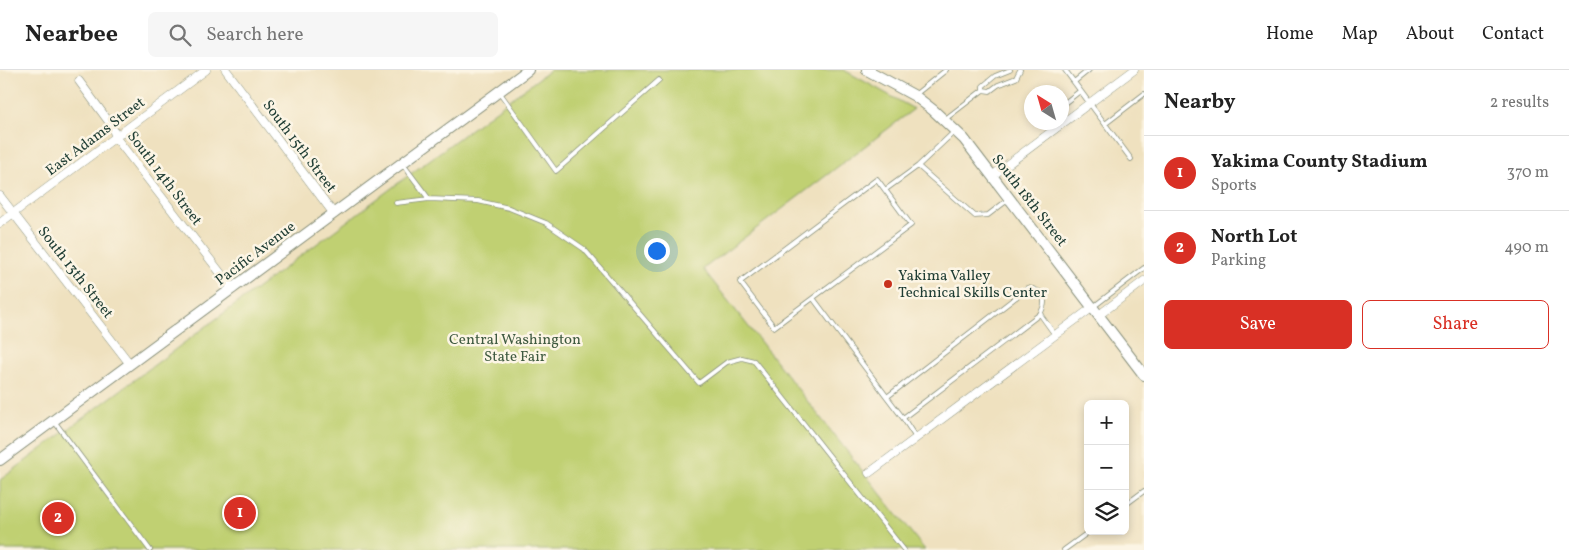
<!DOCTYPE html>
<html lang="en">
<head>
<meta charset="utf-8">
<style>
  body { margin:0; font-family:Vollkorn,serif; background:#f6f6f6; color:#222 }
  .controls { position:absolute; right:15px; bottom:15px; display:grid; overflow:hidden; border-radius:8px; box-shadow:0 2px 8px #0003 }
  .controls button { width:45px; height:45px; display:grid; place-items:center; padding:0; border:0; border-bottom:1px solid #e0e0e0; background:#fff; color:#222; font:25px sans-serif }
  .compass { position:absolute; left:1024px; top:15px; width:45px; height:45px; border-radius:50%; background:#fff; box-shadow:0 2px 8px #0003; rotate:323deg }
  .you { position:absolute; left:656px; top:180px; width:18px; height:18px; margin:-12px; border:4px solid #fff; border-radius:50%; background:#1a73e8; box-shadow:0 0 0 8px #1a73e833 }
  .badge { display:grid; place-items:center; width:32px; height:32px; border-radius:50%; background:#d93025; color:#fff; font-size:16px; font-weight:700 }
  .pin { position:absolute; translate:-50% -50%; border:2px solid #fff; box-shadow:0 1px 5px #0006 }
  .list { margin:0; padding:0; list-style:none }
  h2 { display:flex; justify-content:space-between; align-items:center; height:65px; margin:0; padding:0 20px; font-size:21px }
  h2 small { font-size:16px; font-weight:400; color:#767676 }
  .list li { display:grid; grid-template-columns:32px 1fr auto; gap:15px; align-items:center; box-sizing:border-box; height:75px; padding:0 20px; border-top:1px solid #e0e0e0 }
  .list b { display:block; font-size:19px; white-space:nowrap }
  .list p { margin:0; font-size:16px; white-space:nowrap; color:#767676 }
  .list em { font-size:16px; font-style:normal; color:#767676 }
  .actions { display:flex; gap:10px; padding:15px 20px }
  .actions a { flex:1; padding:11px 0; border:1px solid #d93025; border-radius:8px; text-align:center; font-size:18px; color:#d93025 }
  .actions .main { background:#d93025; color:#fff }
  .icon { flex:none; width:28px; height:28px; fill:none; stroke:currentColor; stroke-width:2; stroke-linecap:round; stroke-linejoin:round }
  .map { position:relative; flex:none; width:1144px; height:480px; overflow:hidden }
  header { display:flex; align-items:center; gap:30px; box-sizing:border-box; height:70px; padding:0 25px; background:#fff; border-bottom:1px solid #e0e0e0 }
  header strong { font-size:24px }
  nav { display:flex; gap:28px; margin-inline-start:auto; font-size:18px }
  .search { width:350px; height:45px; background:#f6f6f6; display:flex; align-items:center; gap:12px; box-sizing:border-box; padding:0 18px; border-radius:8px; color:#767676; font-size:19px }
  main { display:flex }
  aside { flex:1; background:#fff }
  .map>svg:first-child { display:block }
</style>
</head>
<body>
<header>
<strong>Nearbee</strong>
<div class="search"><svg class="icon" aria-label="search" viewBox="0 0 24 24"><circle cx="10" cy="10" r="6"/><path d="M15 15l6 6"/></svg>Search here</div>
<nav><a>Home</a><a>Map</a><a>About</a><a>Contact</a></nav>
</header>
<main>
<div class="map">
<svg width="1144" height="480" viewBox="0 0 1144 480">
  <rect width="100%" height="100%" fill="#fcf5e5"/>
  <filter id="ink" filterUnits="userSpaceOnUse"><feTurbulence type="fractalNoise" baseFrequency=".02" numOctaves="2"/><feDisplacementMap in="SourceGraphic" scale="10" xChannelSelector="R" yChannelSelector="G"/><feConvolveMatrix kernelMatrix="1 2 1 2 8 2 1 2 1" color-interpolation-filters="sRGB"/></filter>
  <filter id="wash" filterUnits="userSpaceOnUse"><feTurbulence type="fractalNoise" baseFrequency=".0096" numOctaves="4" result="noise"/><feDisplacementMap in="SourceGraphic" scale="20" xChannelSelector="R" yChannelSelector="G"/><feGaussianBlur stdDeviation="1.12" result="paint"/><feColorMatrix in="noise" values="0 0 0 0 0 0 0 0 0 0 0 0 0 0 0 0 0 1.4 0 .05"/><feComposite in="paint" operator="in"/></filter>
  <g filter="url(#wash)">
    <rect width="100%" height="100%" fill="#efe1bf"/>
    <path fill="#c0d072" stroke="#708653" d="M 550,0 L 844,0 L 914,39 L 703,199 L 925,480 L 0,480 L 0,410 Z"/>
  </g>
  <g filter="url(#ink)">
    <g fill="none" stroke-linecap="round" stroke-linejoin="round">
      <defs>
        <path id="service" d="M 1010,0 L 995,6 L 983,16 L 983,20 L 990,21 L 998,15 L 1016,8 L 1020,0
          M 1065,0 L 1131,89
          M 1074,12 L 1089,0
          M 500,23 L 556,101 L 659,10
          M 916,24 L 946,0
          M 1062,35 L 1080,21
          M 944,50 L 983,20
          M 1105,54 L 1144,24
          M 402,93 L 429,129
          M 918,96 L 975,146 L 988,145 L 1009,129
          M 885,120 L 918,96 L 954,62
          M 396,133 L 429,129 L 478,131 L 509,138 L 546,153 L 584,179 L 699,313 L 727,292 L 742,288 L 754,291 L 904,480
          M 813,228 L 774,257 L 740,212 L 877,109 L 911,155 L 813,228 L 887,327
          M 1093,237 L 1144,198
          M 1040,244 L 903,348 L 887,327 L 1028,218 C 1044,220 1048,231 1040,244 L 1055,265
          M 903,348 L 916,368
          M 54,351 L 150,480
          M 1125,435 L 1144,421
          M 1064,480 L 1090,461"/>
        <path id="minor" d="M 226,0 L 334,144
          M 79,11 L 112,56 L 116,68 L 233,219
          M 992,106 L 1134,0
          M 0,126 L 130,294
          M 0,153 L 206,0
          M 1099,245 L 1144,211
          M 869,403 L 1093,237"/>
        <path id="tertiary" d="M 867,0 L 915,26 L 933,40 L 964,69 L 1144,305
          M 0,390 L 528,0"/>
      </defs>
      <use href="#service" stroke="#878f7a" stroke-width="5.5"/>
      <use href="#minor" stroke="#878f7a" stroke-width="9"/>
      <use href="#tertiary" stroke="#878f7a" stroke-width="12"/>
      <use href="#service" stroke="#fff" stroke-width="4"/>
      <use href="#minor" stroke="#fff" stroke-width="8"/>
      <use href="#tertiary" stroke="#fff" stroke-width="10"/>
    </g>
  </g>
  <circle fill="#c8321e" stroke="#fcf5e5" stroke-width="2" cx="888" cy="214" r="5"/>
  <g text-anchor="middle" stroke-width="5" stroke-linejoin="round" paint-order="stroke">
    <g font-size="15" fill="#1f3d34" stroke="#fcf5e5">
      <text transform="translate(95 66) rotate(-37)" y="5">East Adams Street</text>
      <text transform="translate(300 76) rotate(53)" y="5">South 15th Street</text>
      <text transform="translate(165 108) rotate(53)" y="5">South 14th Street</text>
      <text transform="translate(1030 130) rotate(52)" y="5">South 18th Street</text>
      <text transform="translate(255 183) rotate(-37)" y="5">Pacific Avenue</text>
      <text transform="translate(76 202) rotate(52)" y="5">South 13th Street</text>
    </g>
    <g font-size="15" fill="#1f3d34" stroke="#fcf5e5" text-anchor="start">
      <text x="898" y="210">Yakima Valley<tspan x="898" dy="17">Technical Skills Center</tspan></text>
    </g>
    <g font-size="15" fill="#3f5a40" stroke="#fcf5e5">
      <text x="515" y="274">Central Washington<tspan x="515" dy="17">State Fair</tspan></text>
    </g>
  </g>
</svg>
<div class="controls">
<button>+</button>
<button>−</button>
<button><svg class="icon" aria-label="layers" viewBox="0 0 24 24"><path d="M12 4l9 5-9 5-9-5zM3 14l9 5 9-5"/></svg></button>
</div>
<svg class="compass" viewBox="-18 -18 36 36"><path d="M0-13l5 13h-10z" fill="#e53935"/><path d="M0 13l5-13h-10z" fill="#767676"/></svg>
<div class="you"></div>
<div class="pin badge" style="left:240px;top:443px">1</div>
<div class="pin badge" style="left:58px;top:448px">2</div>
</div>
<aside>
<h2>Nearby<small>2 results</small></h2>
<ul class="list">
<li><span class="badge">1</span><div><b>Yakima County Stadium</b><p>Sports</p></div><em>370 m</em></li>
<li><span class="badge">2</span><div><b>North Lot</b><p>Parking</p></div><em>490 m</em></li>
</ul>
<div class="actions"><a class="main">Save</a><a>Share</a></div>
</aside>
</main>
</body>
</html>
